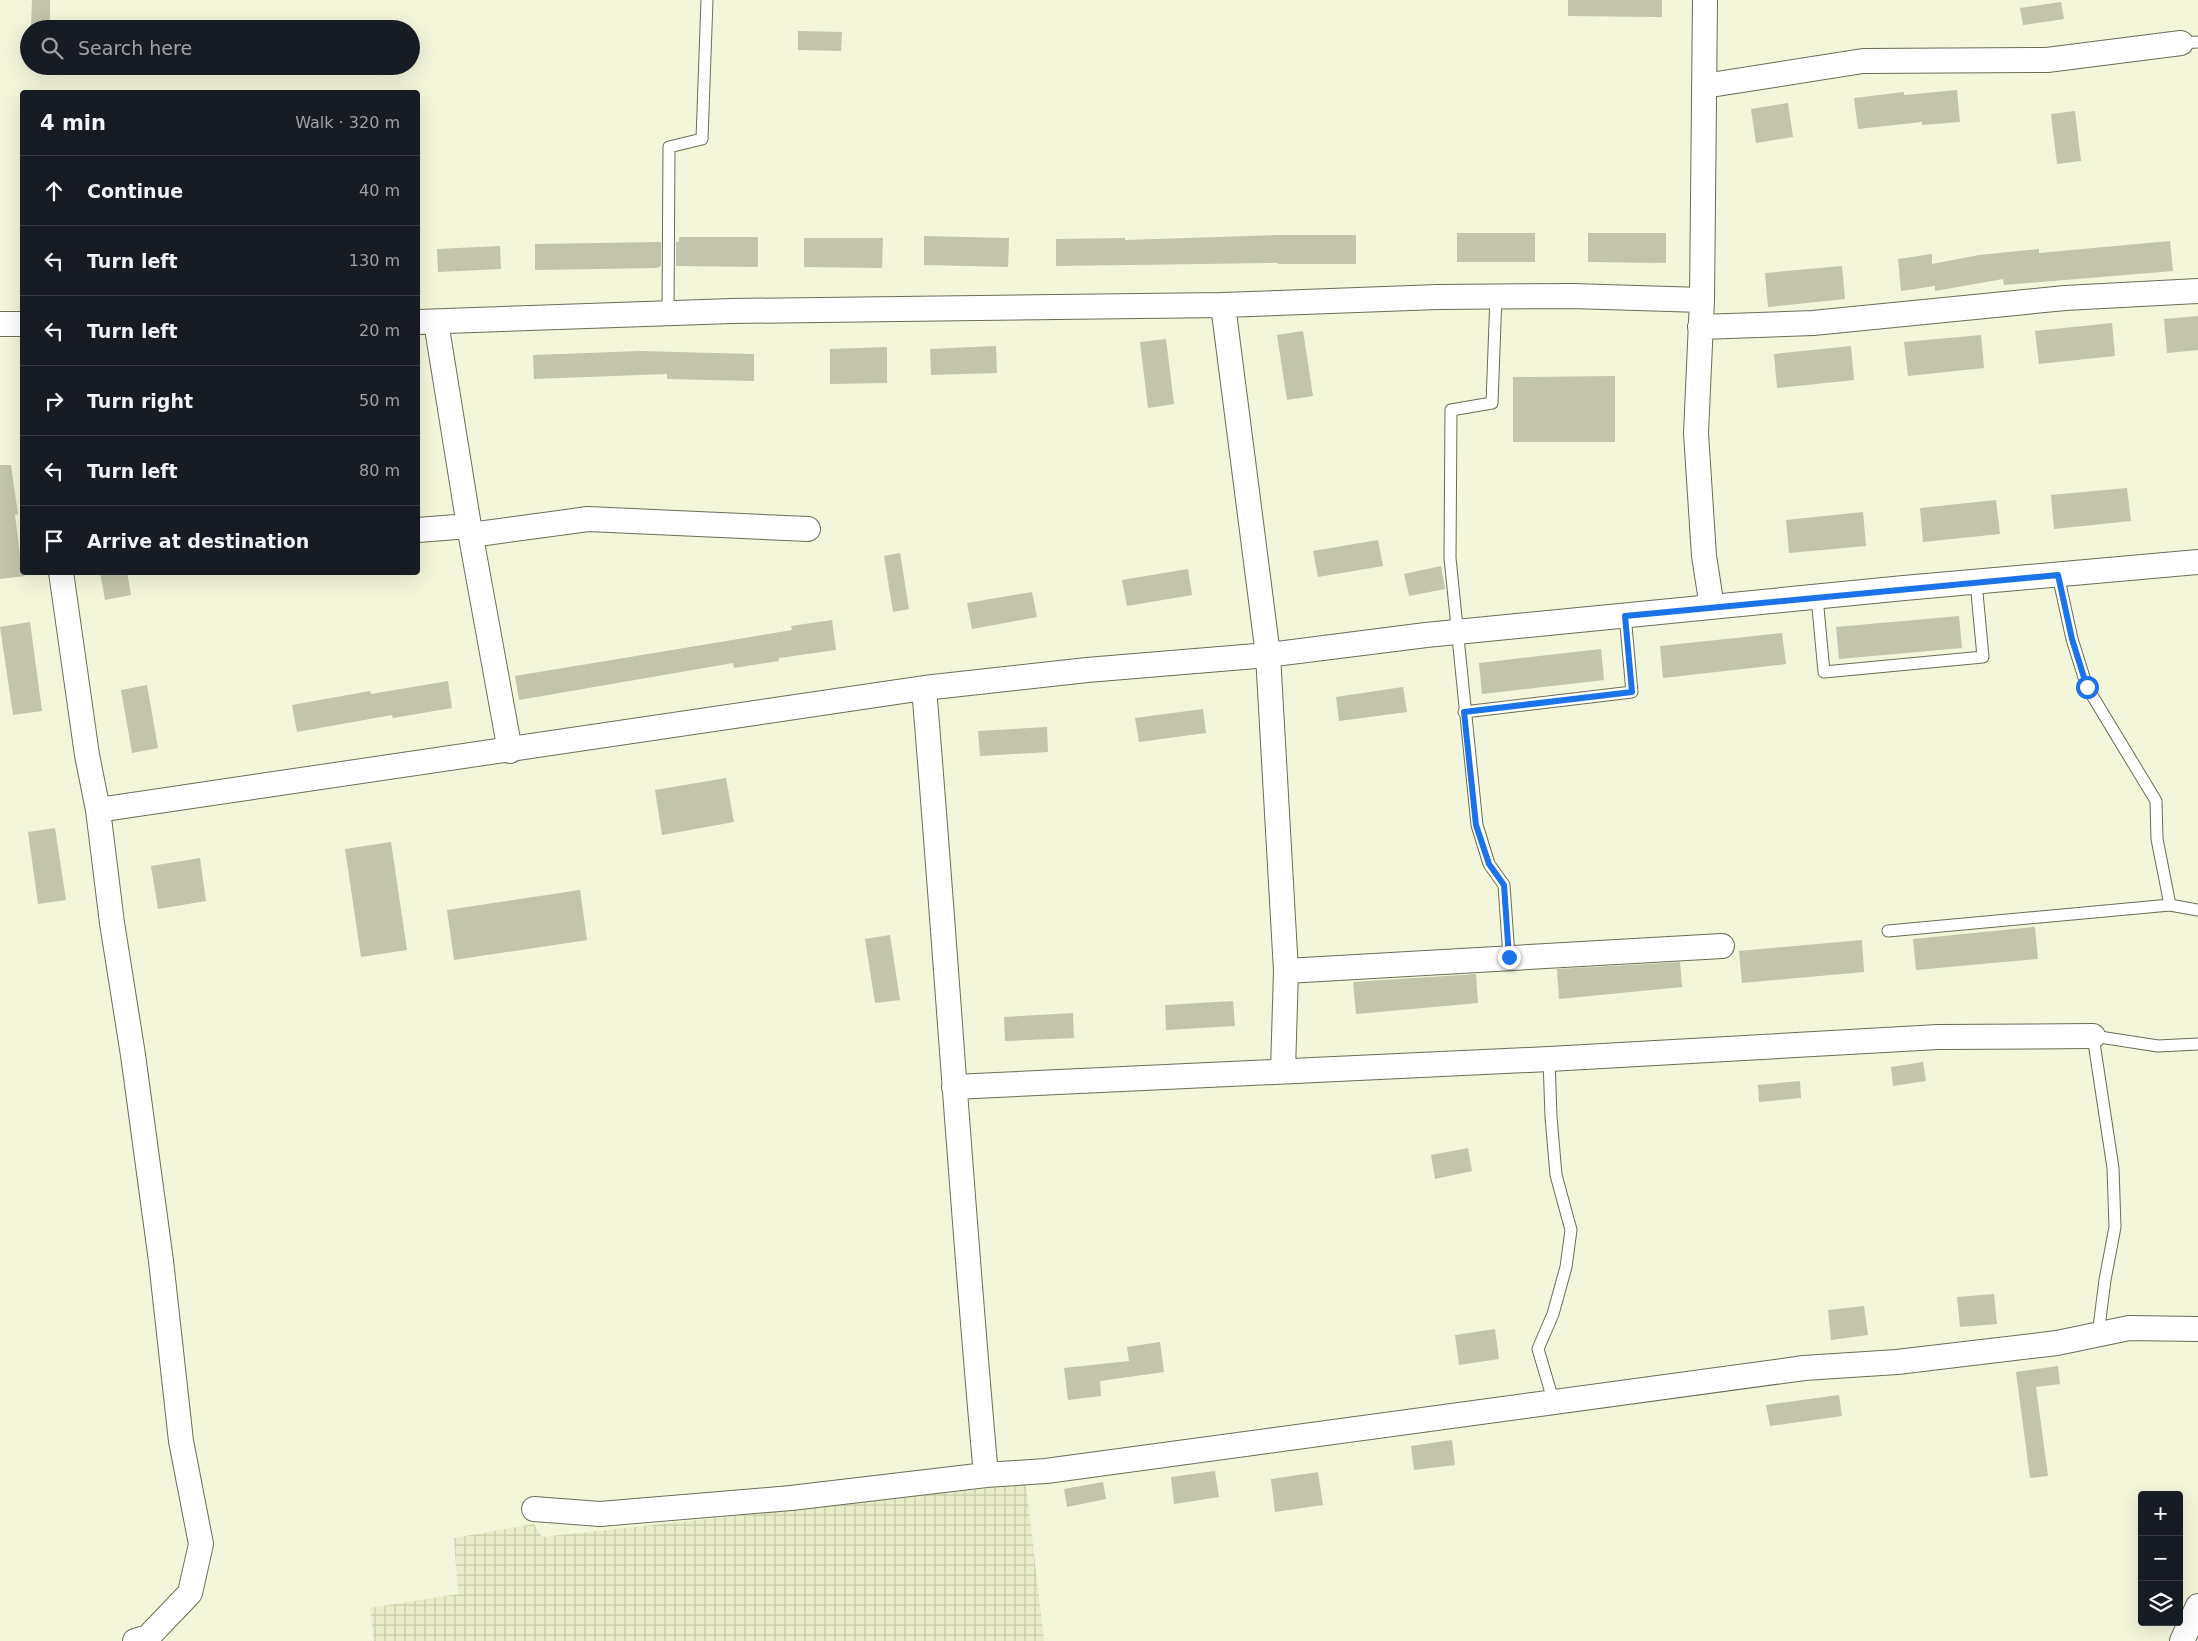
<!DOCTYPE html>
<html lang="en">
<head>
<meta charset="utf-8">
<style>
  body { margin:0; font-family:"DejaVu Sans",sans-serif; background:#20242c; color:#f1f3f6 }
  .controls { position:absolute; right:15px; bottom:15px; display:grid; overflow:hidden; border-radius:5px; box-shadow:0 5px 20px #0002 }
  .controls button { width:45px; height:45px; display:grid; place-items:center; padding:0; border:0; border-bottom:1px solid #363941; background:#171b24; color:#f1f3f6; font:25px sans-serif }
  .stop { position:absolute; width:15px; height:15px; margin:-11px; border:4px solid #1a73e8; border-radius:50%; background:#fff }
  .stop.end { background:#1a73e8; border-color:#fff; box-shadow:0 1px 5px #0008 }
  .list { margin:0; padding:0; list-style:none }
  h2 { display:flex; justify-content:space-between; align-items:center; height:65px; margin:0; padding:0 20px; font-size:21px }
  h2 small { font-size:16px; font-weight:400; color:#9ea1a6 }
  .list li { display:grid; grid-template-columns:32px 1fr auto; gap:15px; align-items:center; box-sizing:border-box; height:70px; padding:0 20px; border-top:1px solid #363941 }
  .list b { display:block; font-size:19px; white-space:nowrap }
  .list em { font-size:16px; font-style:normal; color:#9ea1a6 }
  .icon { flex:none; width:28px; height:28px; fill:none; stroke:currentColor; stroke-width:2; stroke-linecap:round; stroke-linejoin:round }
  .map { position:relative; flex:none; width:2198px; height:1641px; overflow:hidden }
  .search { position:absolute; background:#171b24; box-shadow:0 5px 20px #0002; left:20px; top:20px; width:400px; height:55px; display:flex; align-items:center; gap:12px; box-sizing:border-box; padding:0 18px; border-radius:28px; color:#9ea1a6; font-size:19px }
  .panel { position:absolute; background:#171b24; box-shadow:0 5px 20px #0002; left:20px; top:90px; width:400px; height:485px; border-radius:5px }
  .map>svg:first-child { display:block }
</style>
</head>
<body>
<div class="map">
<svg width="2198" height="1641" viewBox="0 0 2198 1641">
  <defs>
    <pattern id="industrial-grid" width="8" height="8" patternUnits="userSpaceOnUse" patternTransform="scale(1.25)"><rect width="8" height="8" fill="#e8ecc9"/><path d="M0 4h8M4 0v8" fill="none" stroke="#c7caac"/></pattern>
  </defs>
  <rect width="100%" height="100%" fill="#f3f6db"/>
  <path fill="url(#industrial-grid)" d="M 1026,1484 L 1044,1641 L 374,1641 L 370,1608 L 458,1594 L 454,1538 L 534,1524 L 542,1537 Z"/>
  <path fill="#c2c4ab" d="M 32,0 L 50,0 L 50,28 L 31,28 Z
    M 1568,0 L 1662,0 L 1662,17 L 1568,16 Z
    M 2061,2 L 2064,19 L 2023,25 L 2020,8 Z
    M 798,31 L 842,32 L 841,51 L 798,50 Z
    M 1957,90 L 1960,122 L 1922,125 L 1922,122 L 1858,129 L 1854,98 L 1904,92 L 1904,95 Z
    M 1788,103 L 1793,137 L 1756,143 L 1751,109 Z
    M 2075,111 L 2081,161 L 2057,164 L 2051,114 Z
    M 1457,233 L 1535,233 L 1535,262 L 1457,262 Z
    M 1588,233 L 1666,233 L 1666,263 L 1588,262 Z
    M 1278,235 L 1356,235 L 1356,264 L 1278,264 L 1278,263 L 1056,266 L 1056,239 L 1125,238 L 1125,240 Z
    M 924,236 L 1009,238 L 1008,267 L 924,265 Z
    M 679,237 L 758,237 L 758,267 L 676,266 L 676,242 L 679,242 Z
    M 804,238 L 883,238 L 882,268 L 804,267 Z
    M 2170,241 L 2173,271 L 2004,285 L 2003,279 L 1935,291 L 1935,286 L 1901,291 L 1898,259 L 1932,254 L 1932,264 L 1979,255 L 2039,249 L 2039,253 Z
    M 661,242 L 661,266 L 657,268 L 535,270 L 535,244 Z
    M 500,246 L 501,269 L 438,272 L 437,249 Z
    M 1842,266 L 1845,299 L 1768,307 L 1765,273 Z
    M 2198,316 L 2198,350 L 2167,353 L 2164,319 Z
    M 2112,323 L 2115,356 L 2039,364 L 2035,331 Z
    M 1303,331 L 1313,396 L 1287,400 L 1277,335 Z
    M 1981,335 L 1984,368 L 1908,376 L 1904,342 Z
    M 1166,339 L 1174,404 L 1148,408 L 1140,342 Z
    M 996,346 L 997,373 L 931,375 L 930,349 Z
    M 1851,346 L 1854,380 L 1777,388 L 1774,354 Z
    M 887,347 L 887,383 L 830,384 L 830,349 Z
    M 640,351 L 754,354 L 754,381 L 667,379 L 667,374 L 534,379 L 533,355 Z
    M 1615,376 L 1615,442 L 1513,442 L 1513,377 Z
    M 0,465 L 11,465 L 18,514 L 15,515 L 22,572 L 25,576 L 0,579 Z
    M 2127,488 L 2131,521 L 2054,529 L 2051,495 Z
    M 1996,500 L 2000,534 L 1923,542 L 1920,508 Z
    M 1863,512 L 1866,546 L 1789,553 L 1786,520 Z
    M 1378,540 L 1383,566 L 1318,577 L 1313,551 Z
    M 900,553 L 909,609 L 893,612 L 884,556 Z
    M 1441,566 L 1445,589 L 1409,596 L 1404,574 Z
    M 1188,569 L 1192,595 L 1127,606 L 1122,580 Z
    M 100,572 L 127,572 L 131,595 L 105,600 Z
    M 1032,592 L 1037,617 L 972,629 L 967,603 Z
    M 1959,616 L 1962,648 L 1839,659 L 1836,627 Z
    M 832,620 L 836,650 L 779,658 L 779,661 L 734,668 L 733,663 L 519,700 L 515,676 L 792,630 L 791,626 Z
    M 30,622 L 42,711 L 13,715 L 0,627 Z
    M 1782,633 L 1786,664 L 1663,678 L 1660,646 Z
    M 1601,649 L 1604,680 L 1482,694 L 1479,663 Z
    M 448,681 L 452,708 L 393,718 L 392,715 L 297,732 L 292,705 L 370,691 L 371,694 Z
    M 147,685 L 158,748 L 132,753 L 121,690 Z
    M 1403,687 L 1407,712 L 1339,721 L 1336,697 Z
    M 1203,709 L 1206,733 L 1139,742 L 1135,718 Z
    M 1047,727 L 1048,752 L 980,756 L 978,731 Z
    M 726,778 L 734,822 L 662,835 L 655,790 Z
    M 55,828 L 66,900 L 38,904 L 28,832 Z
    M 391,842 L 407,950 L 361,957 L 345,849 Z
    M 200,858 L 206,901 L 158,909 L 151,866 Z
    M 580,890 L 587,940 L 454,960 L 447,910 Z
    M 2035,927 L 2038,959 L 1916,970 L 1913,939 Z
    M 890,935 L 900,1000 L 875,1003 L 865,939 Z
    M 1862,940 L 1864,972 L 1742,983 L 1739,951 Z
    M 1680,962 L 1682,987 L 1559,999 L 1557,969 Z
    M 1476,974 L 1478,1003 L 1356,1014 L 1353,982 Z
    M 1233,1001 L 1235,1026 L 1166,1030 L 1165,1005 Z
    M 1073,1013 L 1074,1038 L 1005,1041 L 1004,1017 Z
    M 1923,1062 L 1926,1081 L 1893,1086 L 1891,1067 Z
    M 1800,1081 L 1801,1098 L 1759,1102 L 1758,1085 Z
    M 1468,1148 L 1472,1171 L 1435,1179 L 1431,1155 Z
    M 1994,1294 L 1997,1324 L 1960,1327 L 1957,1297 Z
    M 1864,1306 L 1868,1335 L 1831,1340 L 1828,1310 Z
    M 1495,1329 L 1499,1359 L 1459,1365 L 1455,1335 Z
    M 1160,1342 L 1164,1372 L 1100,1381 L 1101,1396 L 1068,1400 L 1064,1368 L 1129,1361 L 1127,1347 Z
    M 2058,1366 L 2060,1384 L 2036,1387 L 2048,1476 L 2030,1478 L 2016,1372 Z
    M 1839,1395 L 1842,1416 L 1770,1426 L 1766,1405 Z
    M 1452,1440 L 1455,1465 L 1414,1470 L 1411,1446 Z
    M 1215,1471 L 1219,1497 L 1174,1504 L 1171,1477 Z
    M 1318,1472 L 1323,1505 L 1275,1512 L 1271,1479 Z
    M 1103,1482 L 1106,1499 L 1067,1507 L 1064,1489 Z"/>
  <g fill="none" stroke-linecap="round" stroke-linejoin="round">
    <defs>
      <path id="lane" d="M 2181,43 L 2198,42
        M 1496,296 L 1492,403 L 1451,410 L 1450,558 L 1477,825 L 1489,864 L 1504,885 L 1509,957
        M 668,313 L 669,147 L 702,139 L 707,0
        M 2058,575 L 2072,639 L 2087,687 L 2156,801 L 2157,839 L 2170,905
        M 1817,597 L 1824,672 L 1983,657 L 1976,582
        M 1464,712 L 1632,692 L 1625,615
        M 1888,931 L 2170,905 L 2198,910
        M 1549,1059 L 1551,1117 L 1556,1175 L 1571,1230 L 1566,1267 L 1553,1314 L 1538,1349 L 1554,1403
        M 2098,1335 L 2105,1280 L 2115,1227 L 2113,1168 L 2093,1036 L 2158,1046 L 2198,1044"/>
      <path id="street" d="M 1705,0 L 1702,300 L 1696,433 L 1704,556 L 1712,607
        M 1704,86 L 1863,61 L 2047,60 L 2181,43
        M 1223,305 L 1268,655 L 1286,971 L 1283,1070
        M 418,322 L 732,311 L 1223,305 L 1438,297 L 1572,296 L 1702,300
        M 436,322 L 469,526 L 510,751
        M 0,324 L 22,324
        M 1700,327 L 1813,323 L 2065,298 L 2198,291
        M 418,530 L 469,526
        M 471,535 L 588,519 L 808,529
        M 61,572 L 87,755 L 98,810 L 112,923 L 133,1055 L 161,1261 L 181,1441 L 201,1544 L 190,1593 L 148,1637 L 135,1641
        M 924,688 C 946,950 962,1213 986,1475
        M 98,810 L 924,688 L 1087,670 L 1268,655 L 1426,635 L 1904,588 L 2198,562
        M 1286,971 L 1722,946
        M 954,1087 L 1549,1059 L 1938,1037 L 2093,1036
        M 534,1509 L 600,1514 L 791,1498 L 986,1475 L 1046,1471 L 1804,1368 L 1897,1362 L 2057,1343 L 2129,1328 L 2198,1329
        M 2182,1641 L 2198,1606"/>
    </defs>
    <use href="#lane" stroke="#6b6d56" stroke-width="13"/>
    <use href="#street" stroke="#6b6d56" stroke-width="26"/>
    <use href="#lane" stroke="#fff" stroke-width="11"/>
    <use href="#street" stroke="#fff" stroke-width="24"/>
  </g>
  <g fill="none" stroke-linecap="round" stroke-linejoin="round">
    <path stroke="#1a73e8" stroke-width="6" d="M 1509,957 L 1504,885 L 1489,864 L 1476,825 L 1464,712 L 1632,692 L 1625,616 L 2058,575 L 2072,639 L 2087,687"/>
  </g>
</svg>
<div class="controls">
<button>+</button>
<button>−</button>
<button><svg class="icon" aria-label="layers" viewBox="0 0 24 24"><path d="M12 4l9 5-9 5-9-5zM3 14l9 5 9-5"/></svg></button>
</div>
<div class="stop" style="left:2087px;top:687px"></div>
<div class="stop end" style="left:1509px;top:957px"></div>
<div class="search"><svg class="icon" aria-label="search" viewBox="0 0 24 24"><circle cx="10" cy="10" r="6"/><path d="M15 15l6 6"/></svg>Search here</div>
<section class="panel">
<h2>4 min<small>Walk · 320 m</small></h2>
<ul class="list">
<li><svg class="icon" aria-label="ahead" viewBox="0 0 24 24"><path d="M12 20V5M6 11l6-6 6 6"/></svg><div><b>Continue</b></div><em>40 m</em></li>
<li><svg class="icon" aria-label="left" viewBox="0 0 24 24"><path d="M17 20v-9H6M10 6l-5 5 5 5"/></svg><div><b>Turn left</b></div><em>130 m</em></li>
<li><svg class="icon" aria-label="left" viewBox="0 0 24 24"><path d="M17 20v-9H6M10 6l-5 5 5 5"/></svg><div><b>Turn left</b></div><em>20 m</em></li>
<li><svg class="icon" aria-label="right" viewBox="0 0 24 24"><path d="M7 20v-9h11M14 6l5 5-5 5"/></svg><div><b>Turn right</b></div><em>50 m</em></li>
<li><svg class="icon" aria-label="left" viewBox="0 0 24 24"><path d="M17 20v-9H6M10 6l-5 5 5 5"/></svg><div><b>Turn left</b></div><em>80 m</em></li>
<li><svg class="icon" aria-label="arrive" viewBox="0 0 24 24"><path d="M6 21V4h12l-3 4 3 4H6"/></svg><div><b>Arrive at destination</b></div></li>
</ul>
</section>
</div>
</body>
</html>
